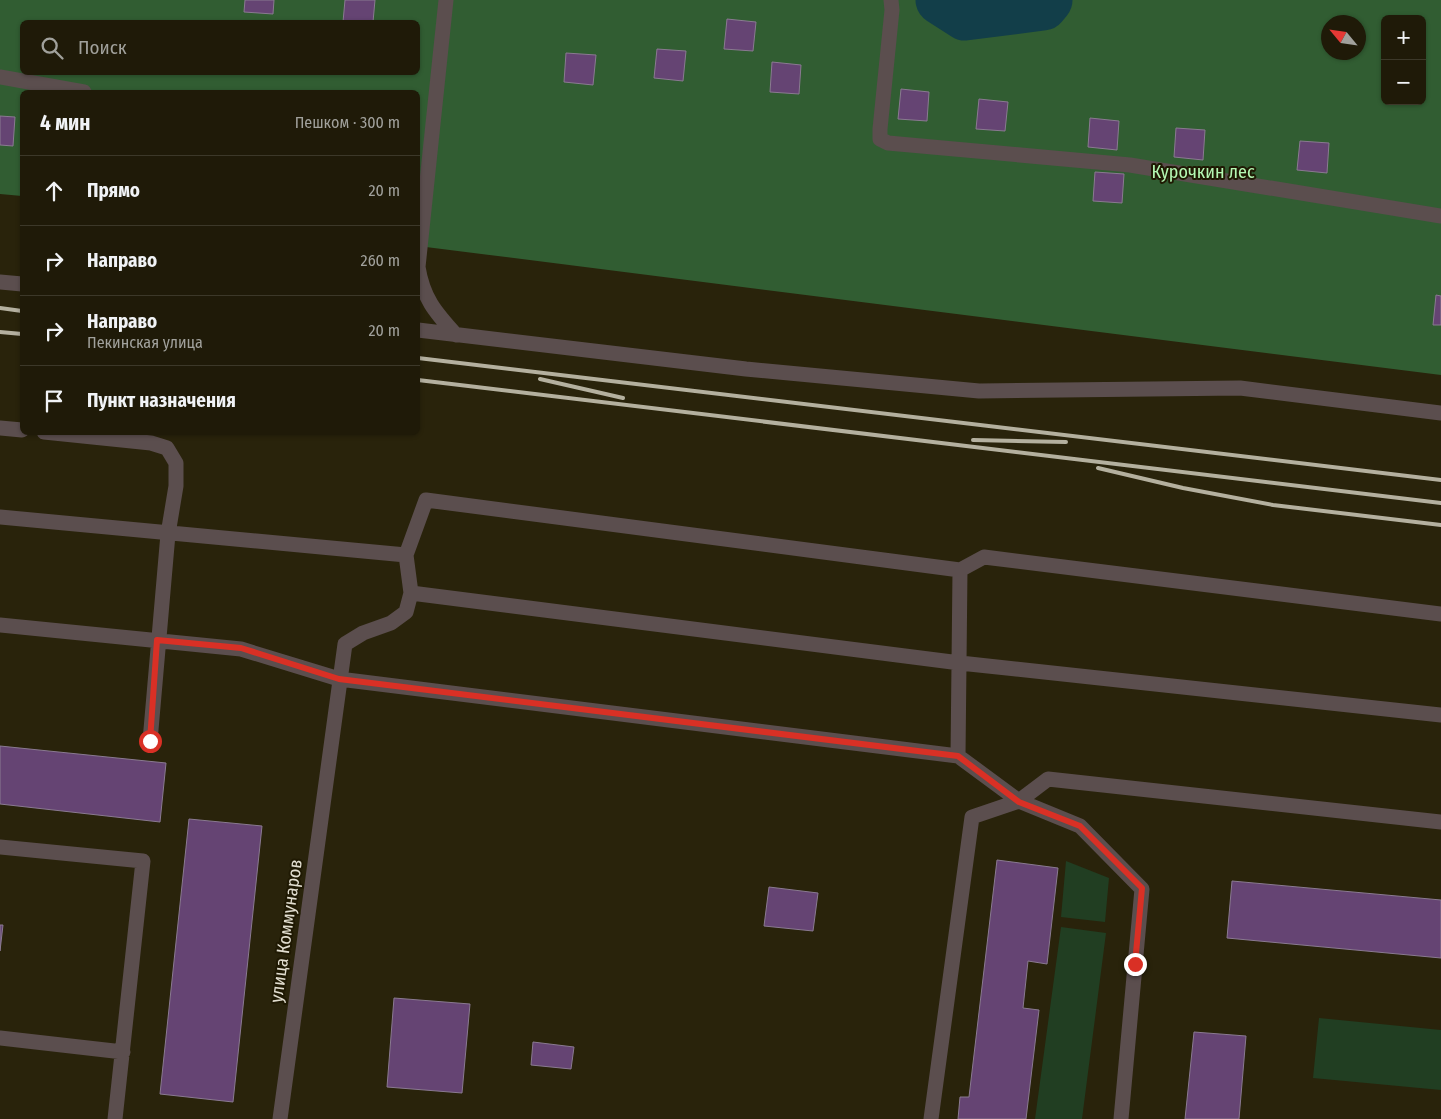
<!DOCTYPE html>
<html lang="ru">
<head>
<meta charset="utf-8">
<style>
  body { margin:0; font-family:"Fira Sans Condensed",sans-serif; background:#272312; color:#f1f3f6 }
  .controls { position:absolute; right:15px; top:15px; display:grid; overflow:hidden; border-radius:8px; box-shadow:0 1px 4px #0004 }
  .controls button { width:45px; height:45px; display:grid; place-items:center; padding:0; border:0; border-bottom:1px solid #3c3829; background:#1f1a08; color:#f1f3f6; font:25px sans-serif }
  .compass { position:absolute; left:1321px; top:15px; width:45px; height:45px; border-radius:50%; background:#1f1a08; box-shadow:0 1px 4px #0004; rotate:299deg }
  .stop { position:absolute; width:15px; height:15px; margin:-11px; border:4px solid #d93025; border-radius:50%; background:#fff }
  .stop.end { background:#d93025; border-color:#fff; box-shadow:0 1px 5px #0008 }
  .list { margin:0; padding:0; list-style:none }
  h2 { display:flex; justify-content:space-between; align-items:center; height:65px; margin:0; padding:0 20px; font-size:21px }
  h2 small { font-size:16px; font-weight:400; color:#a1a19c }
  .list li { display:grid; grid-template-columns:32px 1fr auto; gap:15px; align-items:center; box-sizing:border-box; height:70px; padding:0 20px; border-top:1px solid #3c3829 }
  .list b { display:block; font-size:19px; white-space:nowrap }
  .list p { margin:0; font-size:16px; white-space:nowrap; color:#a1a19c }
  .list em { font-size:16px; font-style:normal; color:#a1a19c }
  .icon { flex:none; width:28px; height:28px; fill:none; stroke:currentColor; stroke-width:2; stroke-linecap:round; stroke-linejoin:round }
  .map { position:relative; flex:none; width:1441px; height:1119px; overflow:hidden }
  .search { position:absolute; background:#1f1a08; box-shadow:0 1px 4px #0004; left:20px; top:20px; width:400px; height:55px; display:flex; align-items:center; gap:12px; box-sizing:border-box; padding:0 18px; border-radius:8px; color:#a1a19c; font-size:19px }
  .panel { position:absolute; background:#1f1a08; box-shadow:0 1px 4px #0004; left:20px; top:90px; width:400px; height:345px; border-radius:8px }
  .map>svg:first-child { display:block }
</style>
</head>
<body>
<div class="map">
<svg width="1441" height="1119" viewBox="0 0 1441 1119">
  <rect width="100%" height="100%" fill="#29230b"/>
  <path fill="#213e22" d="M 1066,861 L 1109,878 L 1105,922 L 1061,917 Z
    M 1061,927 L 1106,933 L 1082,1119 L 1035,1119 Z
    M 1319,1018 L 1441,1030 L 1441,1090 L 1313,1078 Z"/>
  <path fill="#315d32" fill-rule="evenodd" d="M 0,0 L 1441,0 L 1441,375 L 418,246 L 418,92 L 22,92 L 22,196 L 0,194 ZM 1385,19 L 1422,19 L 1422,101 L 1385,101 ZM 22,22 L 418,22 L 418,72 L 22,72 ZM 1328,22 L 1358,22 L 1358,52 L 1328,52 Z"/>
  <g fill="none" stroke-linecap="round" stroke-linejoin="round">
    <path stroke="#123e49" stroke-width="49" d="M 940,0 L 965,16 L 1043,6 L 1048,0"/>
  </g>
  <path fill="#654473" stroke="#8a7a91" d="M 245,0 L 274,0 L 273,14 L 244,12 Z
    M 345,0 L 375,0 L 373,22 L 343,22 Z
    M 727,19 L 756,22 L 753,51 L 724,49 Z
    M 657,49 L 686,51 L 683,81 L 654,78 Z
    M 566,53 L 596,55 L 593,85 L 564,82 Z
    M 772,62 L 801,65 L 799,94 L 770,92 Z
    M 901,89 L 929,92 L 927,121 L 898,119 Z
    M 979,99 L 1008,102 L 1005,131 L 976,129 Z
    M 0,116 L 15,117 L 13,146 L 0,145 Z
    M 1090,118 L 1119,121 L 1117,150 L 1088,147 Z
    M 1176,128 L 1205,130 L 1203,160 L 1174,157 Z
    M 1300,141 L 1329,143 L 1327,173 L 1297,170 Z
    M 1095,172 L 1124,174 L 1122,203 L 1093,201 Z
    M 1436,295 L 1441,296 L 1441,325 L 1433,325 Z
    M 0,746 L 166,763 L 160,822 L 0,804 Z
    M 189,819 L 262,826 L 233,1102 L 160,1094 Z
    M 997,860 L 1058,868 L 1047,964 L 1028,961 L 1023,1008 L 1039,1010 L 1026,1119 L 958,1119 L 960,1097 L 969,1097 Z
    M 1232,881 L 1441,900 L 1441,958 L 1227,938 Z
    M 769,887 L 818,893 L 813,931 L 764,926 Z
    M 0,925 L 3,925 L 0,951 Z
    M 394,998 L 470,1004 L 462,1093 L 387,1087 Z
    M 1194,1032 L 1246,1036 L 1239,1119 L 1185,1119 Z
    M 533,1042 L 574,1047 L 571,1069 L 531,1065 Z"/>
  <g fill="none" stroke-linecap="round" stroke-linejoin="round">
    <path stroke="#5b4e4e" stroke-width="15" d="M 446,0 L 418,267 C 423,298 435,312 456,335
      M 891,0 L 892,10 L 880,129 L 880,139 L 888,143 L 1130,165 L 1441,216
      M 0,77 L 84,92
      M 0,282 L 22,284
      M 418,330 L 746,369 L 979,391 L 1240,388 L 1441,413
      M 0,428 L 22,430
      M 44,432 L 151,443 L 167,448 L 176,463 L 176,486 L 168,534 L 150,741
      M 0,517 L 406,555
      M 411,593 L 960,663 L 1441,715
      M 0,625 L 241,649 L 339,679 L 958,756 L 1019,801 L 1048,779 L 1441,822
      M 958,756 L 960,570
      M 0,847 L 143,861 L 115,1119
      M 0,1038 L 123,1052
      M 280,1119 L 345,644 L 363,633 L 391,623 L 406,612 L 411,593 L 406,555 L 426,500 L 960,570 L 984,557 L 1441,614
      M 931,1119 L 972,817 L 1019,801 L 1080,826 L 1142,889 L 1121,1119"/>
    <path stroke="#b4b09f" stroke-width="4" d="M 0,308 L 22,311
      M 0,332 L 22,334
      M 418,358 L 1441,480
      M 540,379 L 623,398
      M 418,380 L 1441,503
      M 973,440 L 1066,442
      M 1098,468 L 1183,488 L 1273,505 L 1441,525"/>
  </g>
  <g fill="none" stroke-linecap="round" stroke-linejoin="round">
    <path stroke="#d93025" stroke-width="6" d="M 150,741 L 157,640 L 241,648 L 339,679 L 958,756 L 1019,802 L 1080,826 L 1142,888 L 1135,964"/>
  </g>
  <g text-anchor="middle" stroke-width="4" stroke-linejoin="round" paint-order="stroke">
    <g font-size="18" fill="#b4f8b3" stroke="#1f1903">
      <text x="1203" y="178">Курочкин лес</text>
    </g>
    <g font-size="18" fill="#e2ded0" stroke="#1f1903">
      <text transform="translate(286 931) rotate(-82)" y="6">улица Коммунаров</text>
    </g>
  </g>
</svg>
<div class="controls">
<button>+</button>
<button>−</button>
</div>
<svg class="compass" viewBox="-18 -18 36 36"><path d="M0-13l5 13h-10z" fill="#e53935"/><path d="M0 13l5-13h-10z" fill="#a1a19c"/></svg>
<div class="stop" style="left:150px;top:741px"></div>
<div class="stop end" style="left:1135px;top:964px"></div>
<div class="search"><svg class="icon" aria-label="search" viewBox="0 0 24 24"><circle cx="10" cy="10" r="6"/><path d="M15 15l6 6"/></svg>Поиск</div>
<section class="panel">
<h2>4 мин<small>Пешком · 300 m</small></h2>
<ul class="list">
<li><svg class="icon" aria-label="ahead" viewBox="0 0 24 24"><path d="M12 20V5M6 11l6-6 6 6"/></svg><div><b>Прямо</b></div><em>20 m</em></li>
<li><svg class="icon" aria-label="right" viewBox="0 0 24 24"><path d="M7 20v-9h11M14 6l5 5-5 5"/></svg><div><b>Направо</b></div><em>260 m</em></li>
<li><svg class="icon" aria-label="right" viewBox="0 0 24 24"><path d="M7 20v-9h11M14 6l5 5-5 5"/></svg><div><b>Направо</b><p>Пекинская улица</p></div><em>20 m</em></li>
<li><svg class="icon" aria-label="arrive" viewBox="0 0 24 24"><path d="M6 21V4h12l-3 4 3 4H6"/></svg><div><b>Пункт назначения</b></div></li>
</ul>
</section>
</div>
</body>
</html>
